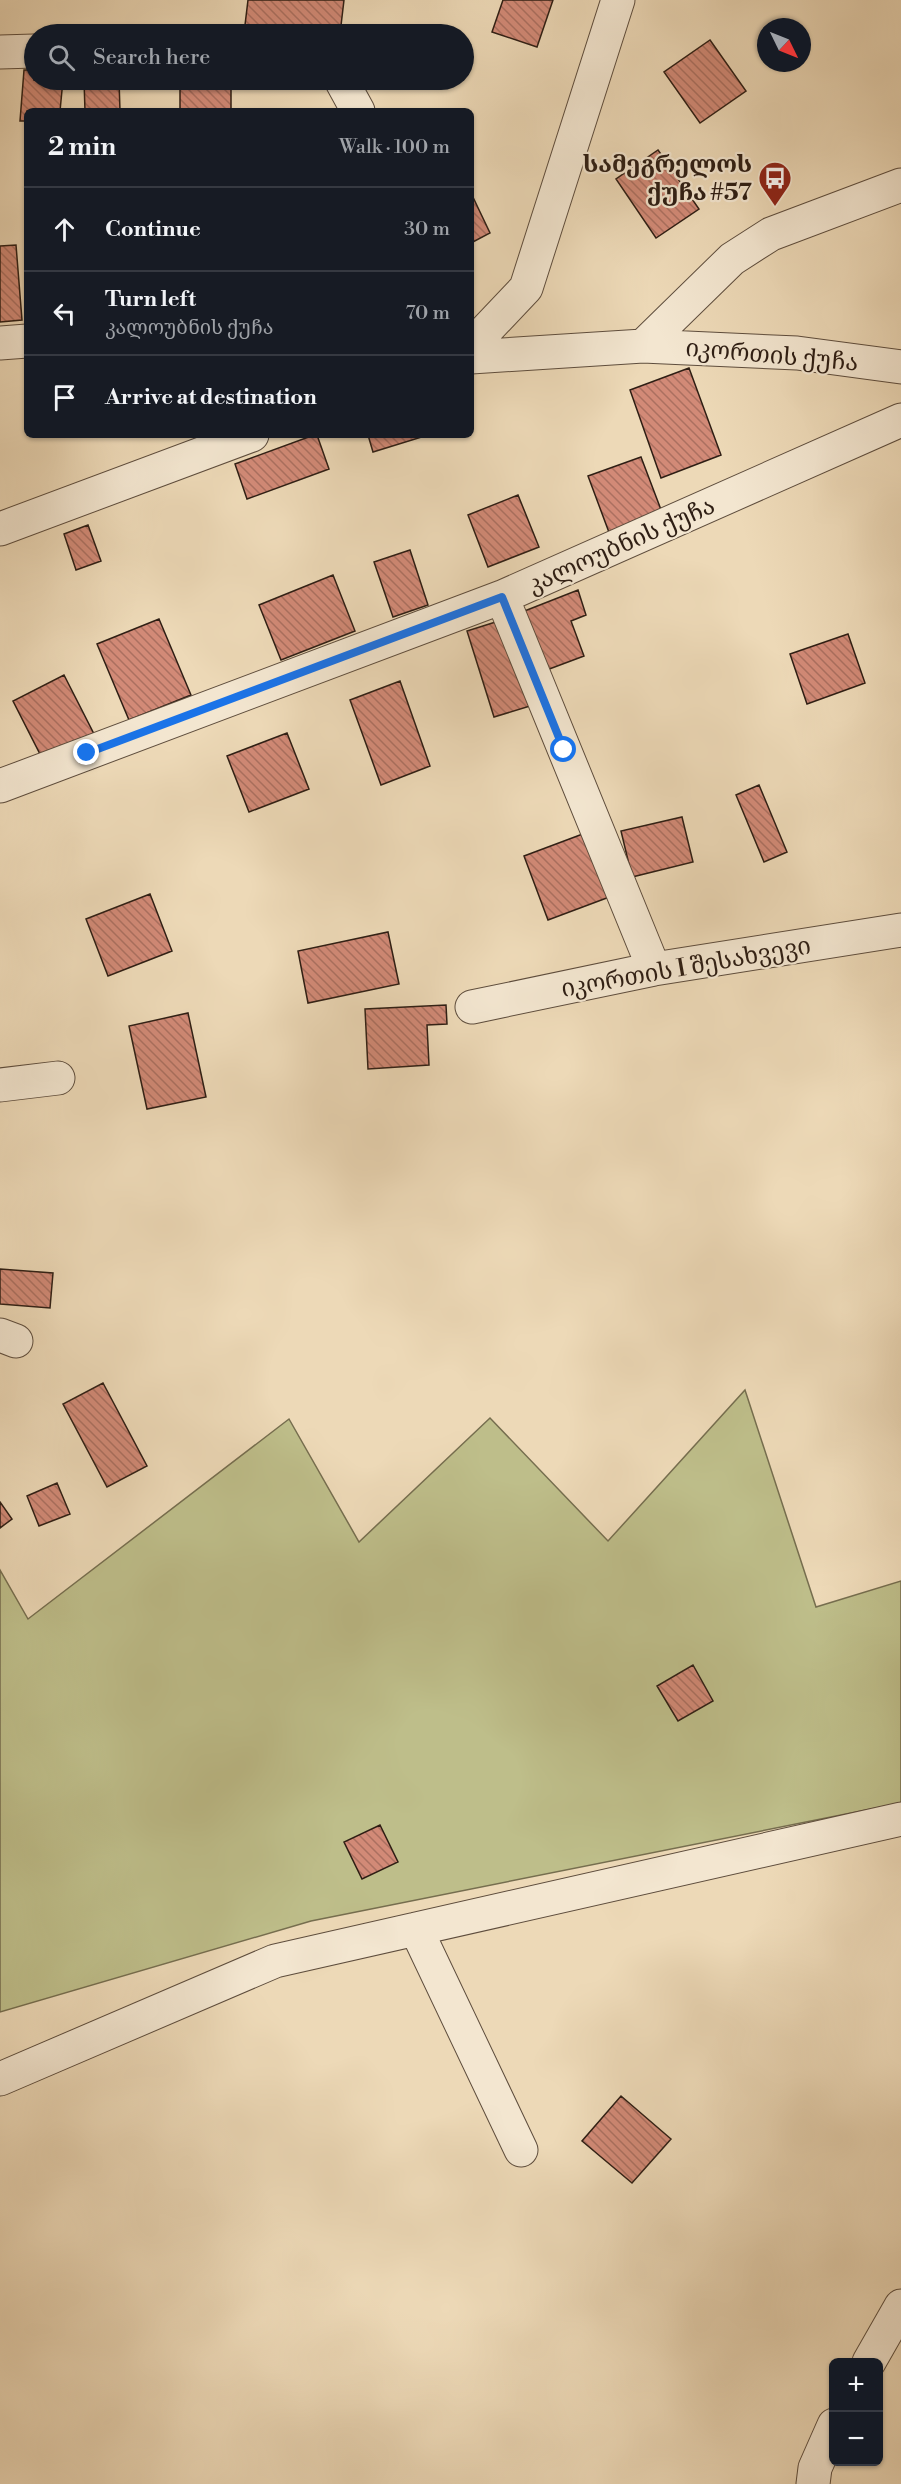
<!DOCTYPE html>
<html lang="en">
<head>
<meta charset="utf-8">
<style>
  body { margin:0; font-family:"Libre Bodoni","Noto Serif Georgian",serif; background:#242831; color:#f1f3f6 }
  .controls { position:absolute; right:18px; bottom:18px; display:grid; overflow:hidden; border-radius:9px; box-shadow:0 2px 4px #0004 }
  .controls button { width:54px; height:54px; display:grid; place-items:center; padding:0; border:0; border-bottom:2px solid #363941; background:#171b24; color:#f1f3f6; font:30px sans-serif }
  .compass { position:absolute; left:757px; top:18px; width:54px; height:54px; border-radius:50%; background:#171b24; box-shadow:0 2px 4px #0004; rotate:133deg }
  .stop { position:absolute; width:18px; height:18px; margin:-14px; border:4px solid #1a73e8; border-radius:50%; background:#fff }
  .stop.end { background:#1a73e8; border-color:#fff; box-shadow:0 2px 6px #0008 }
  .list { margin:0; padding:0; list-style:none }
  h2 { display:flex; justify-content:space-between; align-items:center; height:78px; margin:0; padding:0 24px; font-size:26px }
  h2 small { font-size:20px; font-weight:400; color:#9ea1a6 }
  .list li { display:grid; grid-template-columns:39px 1fr auto; gap:18px; align-items:center; box-sizing:border-box; height:84px; padding:0 24px; border-top:2px solid #363941 }
  .list b { display:block; font-size:22px; white-space:nowrap }
  .list p { margin:0; font-size:20px; white-space:nowrap; color:#9ea1a6 }
  .list em { font-size:20px; font-style:normal; color:#9ea1a6 }
  .icon { flex:none; width:33px; height:33px; fill:none; stroke:currentColor; stroke-width:2; stroke-linecap:round; stroke-linejoin:round }
  .map { position:relative; flex:none; width:901px; height:2484px; overflow:hidden }
  .search { position:absolute; background:#171b24; box-shadow:0 2px 4px #0004; left:24px; top:24px; width:450px; height:66px; display:flex; align-items:center; gap:15px; box-sizing:border-box; padding:0 21px; border-radius:33px; color:#9ea1a6; font-size:22px }
  .panel { position:absolute; background:#171b24; box-shadow:0 2px 4px #0004; left:24px; top:108px; width:450px; height:330px; border-radius:9px }
  .map>svg:first-child { display:block }
</style>
</head>
<body>
<div class="map">
<svg width="901" height="2484" viewBox="0 0 901 2484">
  <defs>
    <pattern id="building-back-hatch" width="6" height="6" patternUnits="userSpaceOnUse" patternTransform="scale(1.5)"><rect width="6" height="6" fill="#d28a77"/><path d="M-1 5l2 2M0 0l6 6M5-1l2 2" fill="none" stroke="#ab7060"/></pattern>
  </defs>
  <rect width="100%" height="100%" fill="#edd9b7"/>
  <filter id="stains"><feTurbulence type="fractalNoise" baseFrequency=".00333" numOctaves="4"/><feColorMatrix values="0 0 0 0 .2 0 0 0 0 .09 0 0 0 0 .02 0 0 0 .5 -.17"/></filter>
  <radialGradient id="worn" r=".72"><stop offset=".6" stop-color="#630" stop-opacity="0"/><stop offset="1" stop-color="#630" stop-opacity=".3"/></radialGradient>
  <path fill="#bebe8a" stroke="#766e4f" stroke-width="1.5" d="M 745,1390 L 816,1607 L 901,1581 L 901,1803 L 311,1921 L 0,2012 L 0,1570 L 28,1619 L 289,1419 L 359,1542 L 490,1418 L 608,1541 Z"/>
  <path fill="url(#building-back-hatch)" stroke="#2e1e14" stroke-width="1.5" d="M 248,0 L 344,0 L 340,34 L 245,25 Z
    M 503,0 L 553,0 L 537,47 L 492,32 Z
    M 710,40 L 746,91 L 700,123 L 664,72 Z
    M 24,70 L 34,70 L 34,80 L 63,80 L 60,111 L 27,111 L 27,121 L 20,121 Z
    M 84,80 L 119,80 L 120,111 L 85,111 Z
    M 180,80 L 231,80 L 231,111 L 180,111 Z
    M 658,150 L 699,209 L 656,238 L 616,179 Z
    M 471,193 L 490,233 L 471,243 Z
    M 16,245 L 22,320 L 0,322 L 0,246 Z
    M 689,368 L 721,455 L 661,478 L 630,390 Z
    M 314,435 L 317,435 L 329,469 L 247,499 L 235,464 Z
    M 368,435 L 425,435 L 425,436 L 373,452 Z
    M 641,457 L 663,515 L 610,535 L 588,476 Z
    M 518,495 L 539,547 L 488,567 L 468,515 Z
    M 88,525 L 101,561 L 76,570 L 64,534 Z
    M 410,550 L 428,605 L 393,617 L 374,562 Z
    M 333,575 L 355,631 L 281,660 L 259,605 Z
    M 578,590 L 586,615 L 571,621 L 584,656 L 544,671 L 522,612 Z
    M 159,619 L 191,695 L 129,720 L 97,644 Z
    M 502,620 L 530,706 L 494,717 L 467,631 Z
    M 848,634 L 865,683 L 807,704 L 790,654 Z
    M 64,675 L 94,734 L 43,760 L 13,701 Z
    M 400,681 L 430,766 L 381,785 L 350,700 Z
    M 287,733 L 309,789 L 249,812 L 227,756 Z
    M 759,785 L 787,852 L 764,862 L 736,795 Z
    M 682,817 L 693,862 L 632,877 L 621,831 Z
    M 588,832 L 612,896 L 548,920 L 524,856 Z
    M 150,894 L 172,951 L 108,976 L 86,919 Z
    M 388,932 L 399,984 L 308,1003 L 298,951 Z
    M 446,1005 L 447,1024 L 427,1025 L 429,1065 L 368,1069 L 365,1009 Z
    M 188,1013 L 206,1097 L 147,1109 L 129,1026 Z
    M 0,1269 L 53,1273 L 50,1308 L 0,1304 Z
    M 103,1383 L 147,1466 L 107,1487 L 63,1404 Z
    M 57,1483 L 70,1514 L 39,1526 L 27,1496 Z
    M 0,1502 L 12,1519 L 0,1528 Z
    M 693,1665 L 713,1701 L 678,1721 L 657,1686 Z
    M 380,1825 L 398,1862 L 362,1879 L 344,1842 Z
    M 621,2096 L 671,2139 L 632,2183 L 582,2141 Z"/>
  <g fill="none" stroke-linecap="round" stroke-linejoin="round">
    <defs>
      <path id="minor" d="M 0,52 L 34,51
        M 341,80 L 358,111
        M 0,343 L 27,341
        M 471,346 L 526,288 L 618,0
        M 643,346 L 797,353 L 901,367
        M 471,357 L 643,346 L 732,259 L 771,234 L 901,185
        M 0,529 L 252,435
        M 502,597 L 654,969
        M 0,786 L 502,597 L 901,420
        M 472,1007 L 654,969 L 901,930
        M 0,1085 L 58,1078
        M 0,1335 L 16,1341
        M 416,1929 L 521,2150
        M 0,2079 L 275,1961 L 901,1819
        M 869,2362 L 901,2306
        M 813,2484 L 815,2468 L 834,2425"/>
    </defs>
    <use href="#minor" stroke="#5e4d3d" stroke-width="35"/>
    <use href="#minor" stroke="#f3e6d0" stroke-width="33"/>
  </g>
  <g fill="none" stroke-linecap="round" stroke-linejoin="round">
    <path stroke="#1a73e8" stroke-width="8" d="M 87,753 L 502,597 L 564,750"/>
  </g>
  <defs>
    <symbol id="bus-pin" viewBox="-11 -11 22 30"><path d="M0 17L-7.5 6A9.5 9.5 0 1 1 7.5 6Z" fill="#8f2418" stroke="#f3e6d0"/><path d="M-5-6H5V4H4V6H2V4H-2V6H-4V4H-5ZM-3.5-4V0h7V-4ZM-3.5 1.2v1.5H-2V1.2ZM2 1.2v1.5H3.5V1.2Z" fill="#fff"/></symbol>
  </defs>
  <g fill-rule="evenodd">
    <use href="#bus-pin" x="756" y="159" width="38" height="52"/>
  </g>
  <g text-anchor="middle" stroke-width="4.5" stroke-linejoin="round" paint-order="stroke">
    <g font-size="24" font-weight="bold" fill="#2e1e14" stroke="#f3e6d0" text-anchor="end">
      <text x="752" y="172">სამეგრელოს<tspan x="752" dy="28">ქუჩა #57</tspan></text>
    </g>
    <g font-size="24" fill="#2e1e14" stroke="#f3e6d0">
      <text transform="translate(772 355) rotate(5)" y="8">იკორთის ქუჩა</text>
      <text transform="translate(621 545) rotate(-24)" y="8">კალოუბნის ქუჩა</text>
      <text transform="translate(686 967) rotate(-10)" y="8">იკორთის I შესახვევი</text>
    </g>
  </g>
  <rect width="100%" height="100%" filter="url(#stains)"/>
  <rect width="100%" height="100%" fill="url(#worn)"/>
</svg>
<div class="controls">
<button>+</button>
<button>−</button>
</div>
<svg class="compass" viewBox="-18 -18 36 36"><path d="M0-13l5 13h-10z" fill="#e53935"/><path d="M0 13l5-13h-10z" fill="#9ea1a6"/></svg>
<div class="stop" style="left:564px;top:750px"></div>
<div class="stop end" style="left:87px;top:753px"></div>
<div class="search"><svg class="icon" aria-label="search" viewBox="0 0 24 24"><circle cx="10" cy="10" r="6"/><path d="M15 15l6 6"/></svg>Search here</div>
<section class="panel">
<h2>2 min<small>Walk · 100 m</small></h2>
<ul class="list">
<li><svg class="icon" aria-label="ahead" viewBox="0 0 24 24"><path d="M12 20V5M6 11l6-6 6 6"/></svg><div><b>Continue</b></div><em>30 m</em></li>
<li><svg class="icon" aria-label="left" viewBox="0 0 24 24"><path d="M17 20v-9H6M10 6l-5 5 5 5"/></svg><div><b>Turn left</b><p>კალოუბნის ქუჩა</p></div><em>70 m</em></li>
<li><svg class="icon" aria-label="arrive" viewBox="0 0 24 24"><path d="M6 21V4h12l-3 4 3 4H6"/></svg><div><b>Arrive at destination</b></div></li>
</ul>
</section>
</div>
</body>
</html>
